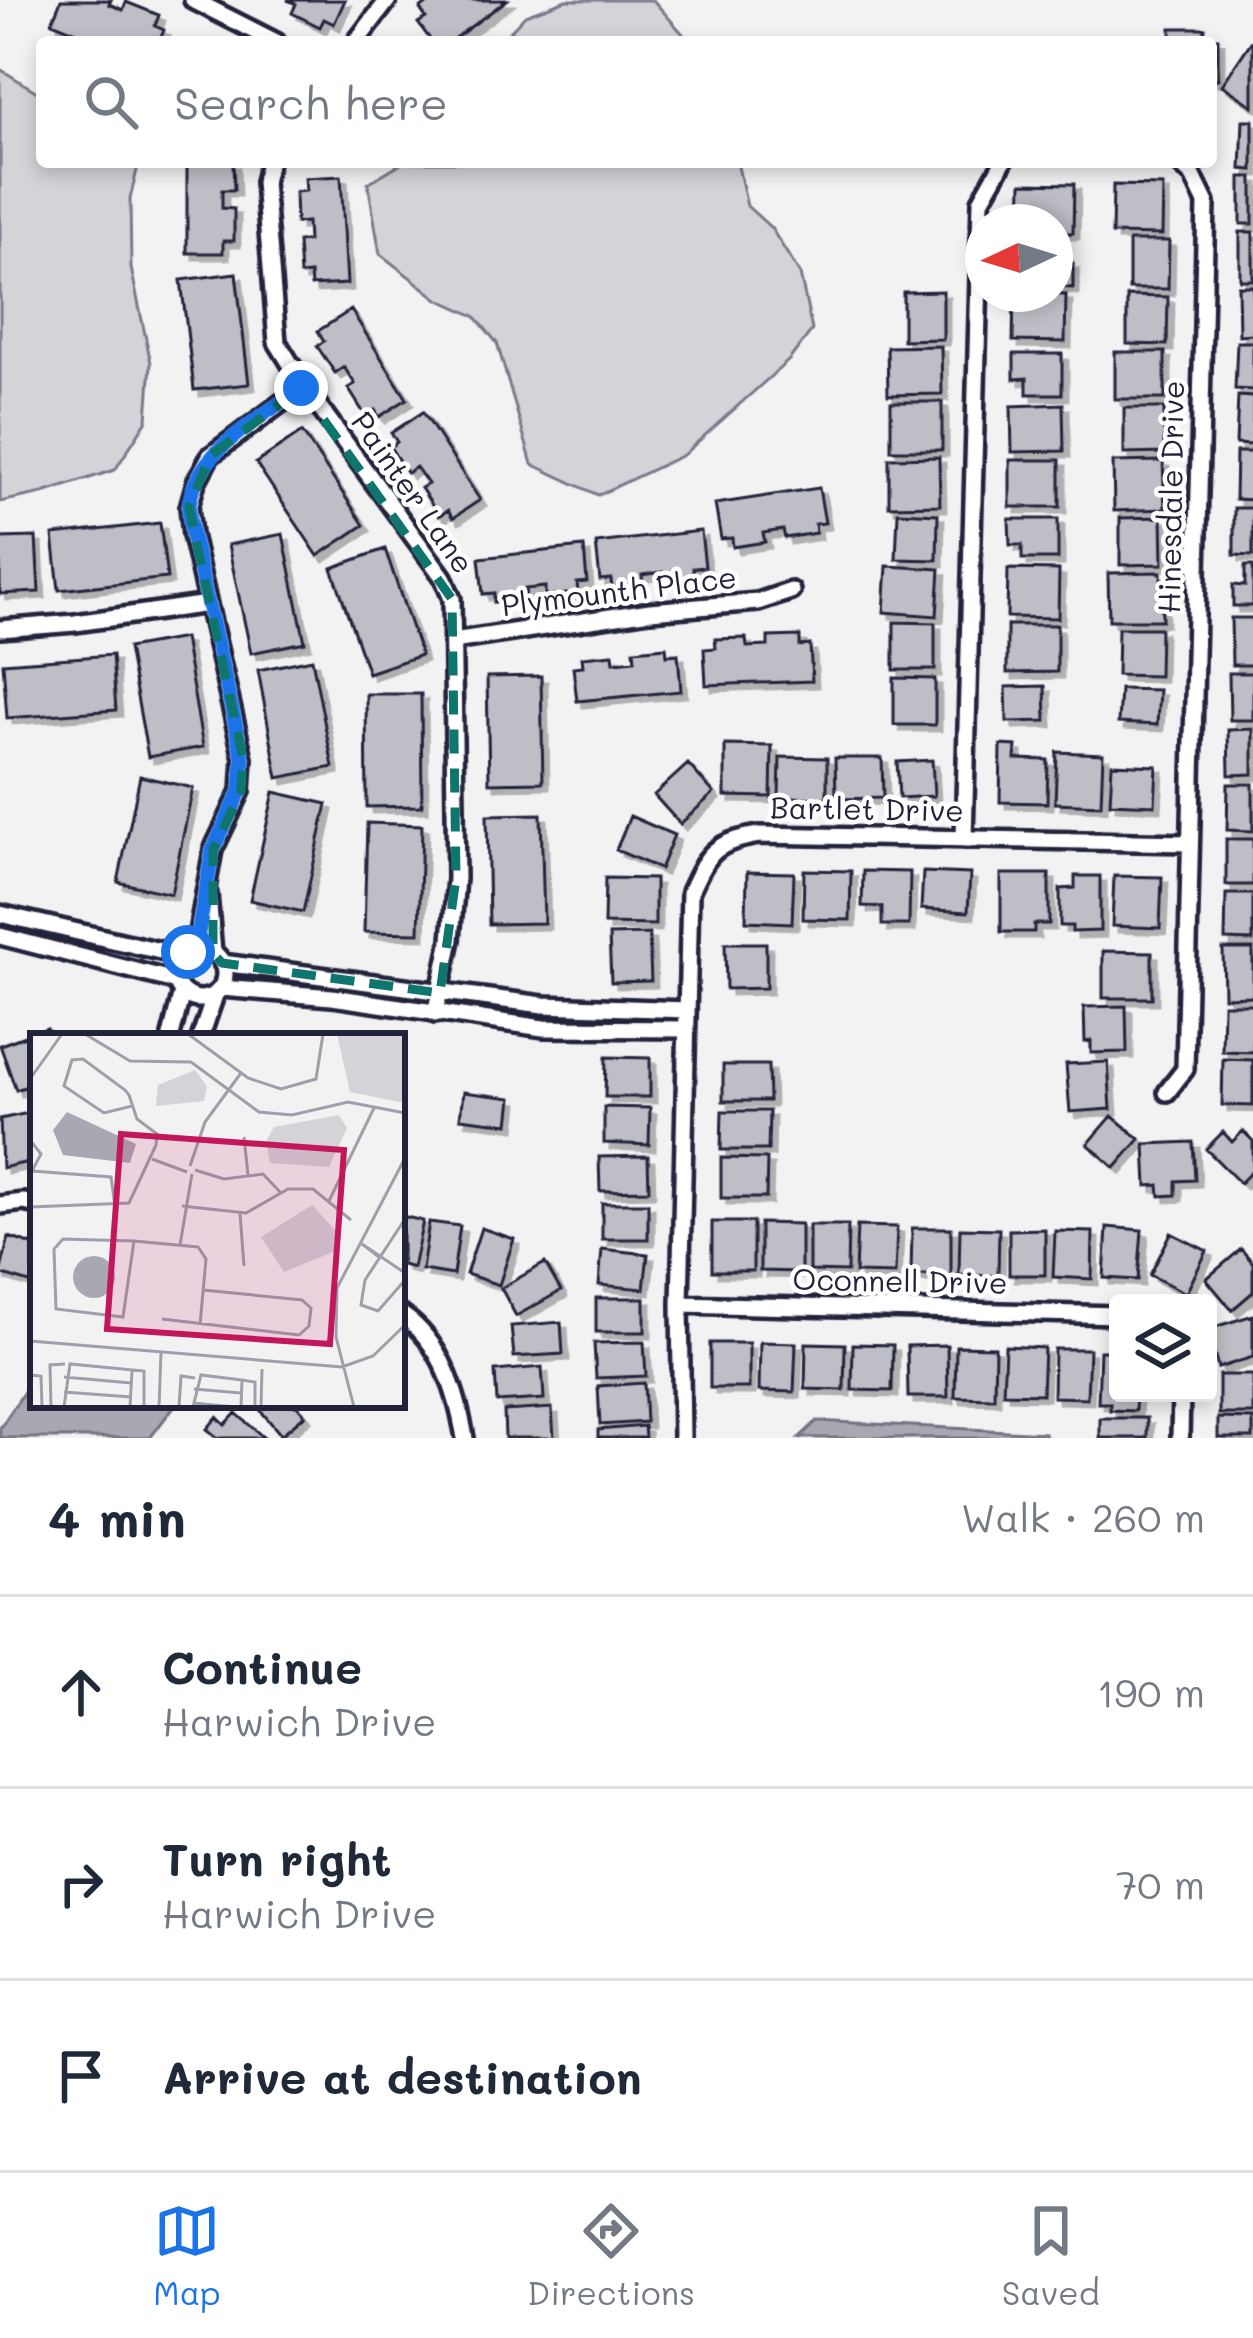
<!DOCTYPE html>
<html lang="en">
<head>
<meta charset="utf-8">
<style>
  body { margin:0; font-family:Mali,sans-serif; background:#f2f2f3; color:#1f2937 }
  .controls { position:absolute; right:36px; bottom:36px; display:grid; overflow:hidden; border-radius:12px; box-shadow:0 6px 18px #0003 }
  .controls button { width:108px; height:108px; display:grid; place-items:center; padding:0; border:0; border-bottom:3px solid #e0e1e3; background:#fff; color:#1f2937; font:60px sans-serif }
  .compass { position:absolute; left:965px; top:204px; width:108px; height:108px; border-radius:50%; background:#fff; box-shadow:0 6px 18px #0003; rotate:266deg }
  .stop { position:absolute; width:36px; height:36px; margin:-27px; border:9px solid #1a73e8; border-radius:50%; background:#fff }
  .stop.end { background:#1a73e8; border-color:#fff; box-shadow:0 3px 12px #0008 }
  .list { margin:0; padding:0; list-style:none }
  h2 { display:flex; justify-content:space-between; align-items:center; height:156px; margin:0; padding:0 48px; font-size:51px }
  h2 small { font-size:39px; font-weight:400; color:#747a83 }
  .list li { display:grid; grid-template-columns:78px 1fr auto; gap:36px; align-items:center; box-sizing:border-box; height:192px; padding:0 48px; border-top:3px solid #e0e1e3 }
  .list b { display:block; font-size:45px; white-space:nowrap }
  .list p { margin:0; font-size:39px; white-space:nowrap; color:#747a83 }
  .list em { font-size:39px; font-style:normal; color:#747a83 }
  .icon { flex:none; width:66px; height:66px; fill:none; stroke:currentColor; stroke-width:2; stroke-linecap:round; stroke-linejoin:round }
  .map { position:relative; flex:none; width:1253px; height:1438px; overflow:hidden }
  .search { position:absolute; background:#fff; box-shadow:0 6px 18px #0003; left:36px; right:36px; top:36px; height:132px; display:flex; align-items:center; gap:30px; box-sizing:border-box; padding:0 42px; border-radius:12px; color:#747a83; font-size:45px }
  .sheet { height:732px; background:#fff }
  nav { display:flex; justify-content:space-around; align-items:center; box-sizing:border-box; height:168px; border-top:3px solid #e0e1e3; background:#fff; font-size:33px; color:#747a83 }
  nav a { display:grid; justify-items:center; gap:6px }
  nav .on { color:#1a73e8 }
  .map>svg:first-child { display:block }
</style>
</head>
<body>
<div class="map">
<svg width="1253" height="1438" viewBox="0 0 1253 1438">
  <defs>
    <filter id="shadow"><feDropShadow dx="6" dy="6" stdDeviation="0" flood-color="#0004"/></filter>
  </defs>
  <rect width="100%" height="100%" fill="#f2f2f3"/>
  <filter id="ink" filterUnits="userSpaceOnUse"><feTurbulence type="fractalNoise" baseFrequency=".00833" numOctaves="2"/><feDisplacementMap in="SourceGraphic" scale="24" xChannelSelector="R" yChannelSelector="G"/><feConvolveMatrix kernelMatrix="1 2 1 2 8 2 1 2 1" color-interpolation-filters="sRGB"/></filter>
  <g filter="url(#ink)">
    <path fill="#d3d3d8" stroke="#7a7a8a" stroke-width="3" d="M 566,0 L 653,0 L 690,42 L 500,42 L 525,15 Z
      M 0,69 L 42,95 L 42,162 L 139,162 L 130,199 L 131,268 L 151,363 L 147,420 L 115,470 L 43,493 L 0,502 Z
      M 403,162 L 737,162 L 747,206 L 771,228 L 800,274 L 812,330 L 789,360 L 683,455 L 598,495 L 532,464 L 497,343 L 475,316 L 438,299 L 380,254 L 368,183 Z"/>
    <path fill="#a8a8b2" stroke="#727282" stroke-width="3" d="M 33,1378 L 33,1405 L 175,1405 L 150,1438 L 0,1438 L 0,1428 Z
      M 817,1421 L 1044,1433 L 1046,1438 L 799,1438 Z"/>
    <path fill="#bebec6" stroke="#22223b" stroke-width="3" filter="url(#shadow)" d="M 61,0 L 111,0 L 109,4 L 123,10 L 126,2 L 159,15 L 155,26 L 164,30 L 159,42 L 101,42 L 52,22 Z
      M 287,0 L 345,0 L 334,24 L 324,19 L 320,27 L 292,13 L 296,4 Z
      M 432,0 L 507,0 L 450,42 L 432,42 L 418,23 L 426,18 L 420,9 Z
      M 1171,28 L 1205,28 L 1204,38 L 1218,38 L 1218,79 L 1211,79 L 1211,42 L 1171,42 Z
      M 1251,42 L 1253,43 L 1253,106 L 1222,85 Z
      M 1243,120 L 1253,120 L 1253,170 L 1241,169 Z
      M 187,162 L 233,162 L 234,190 L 222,190 L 222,208 L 234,209 L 234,241 L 223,241 L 223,253 L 187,253 Z
      M 341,176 L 347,284 L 311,286 L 310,274 L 300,275 L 298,242 L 308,241 L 307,222 L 296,223 L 295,192 L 306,191 L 305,178 Z
      M 1241,177 L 1253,177 L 1253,224 L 1241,224 Z
      M 1022,183 L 1074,184 L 1073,233 L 1055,233 L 1055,222 L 1021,222 Z
      M 1113,185 L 1163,186 L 1162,235 L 1112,234 Z
      M 1240,232 L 1253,232 L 1253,280 L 1240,280 Z
      M 1055,239 L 1062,239 L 1062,263 L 1073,263 L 1073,288 L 1055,287 Z
      M 1129,241 L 1169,241 L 1168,289 L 1129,289 Z
      M 236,273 L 249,384 L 194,390 L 181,280 Z
      M 1238,286 L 1253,286 L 1253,334 L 1239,335 Z
      M 943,291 L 943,339 L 903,340 L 903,292 Z
      M 1014,294 L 1066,295 L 1065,342 L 1013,341 Z
      M 1127,296 L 1168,297 L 1167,345 L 1127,344 Z
      M 351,310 L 407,399 L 379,417 L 375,410 L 365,415 L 348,388 L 355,384 L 344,367 L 335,373 L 317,346 L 324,341 L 318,331 Z
      M 1237,342 L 1253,342 L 1253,390 L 1235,389 Z
      M 941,346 L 942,394 L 888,395 L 887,347 Z
      M 1115,352 L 1165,352 L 1165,399 L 1115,399 Z
      M 1014,354 L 1062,354 L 1062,394 L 1027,394 L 1027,378 L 1014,379 Z
      M 1238,396 L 1253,397 L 1253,445 L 1236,444 Z
      M 891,402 L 942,402 L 942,450 L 891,450 Z
      M 1063,404 L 1064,451 L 1012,452 L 1011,406 Z
      M 1124,408 L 1164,408 L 1164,453 L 1124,454 Z
      M 423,412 L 480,500 L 453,518 L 448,510 L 439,516 L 421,488 L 428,484 L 416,467 L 407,473 L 390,447 L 397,442 L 391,433 Z
      M 302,432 L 364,525 L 318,556 L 256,463 Z
      M 1236,452 L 1253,452 L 1253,500 L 1235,499 Z
      M 939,457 L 940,505 L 889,506 L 889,458 Z
      M 1010,460 L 1060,460 L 1060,507 L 1010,507 Z
      M 1163,461 L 1165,509 L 1114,511 L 1113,462 Z
      M 819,488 L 825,523 L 815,524 L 816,533 L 785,538 L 783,530 L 763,533 L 765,542 L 733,547 L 732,538 L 721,539 L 715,504 Z
      M 1234,508 L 1253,508 L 1253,556 L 1234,555 Z
      M 898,512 L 938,514 L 937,560 L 896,559 Z
      M 1162,517 L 1163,564 L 1120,565 L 1120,518 Z
      M 1009,519 L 1058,519 L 1058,559 L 1022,559 L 1022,545 L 1010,545 Z
      M 160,523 L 167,578 L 59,590 L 53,535 Z
      M 701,531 L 705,567 L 693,568 L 695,577 L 664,581 L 663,572 L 642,575 L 643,584 L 612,588 L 611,579 L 600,580 L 596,543 Z
      M 283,534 L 305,642 L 251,653 L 228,545 Z
      M 36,537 L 39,592 L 0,594 L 0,538 Z
      M 584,547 L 587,582 L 577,583 L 578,593 L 545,596 L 545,587 L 525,589 L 526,599 L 494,602 L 494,593 L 483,594 L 479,558 Z
      M 385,549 L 421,655 L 368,673 L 332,568 Z
      M 887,566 L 940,569 L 937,616 L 884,612 Z
      M 1245,566 L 1253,566 L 1253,606 L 1233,606 L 1233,585 L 1245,586 Z
      M 1008,569 L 1059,570 L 1058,618 L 1007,617 Z
      M 1161,572 L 1162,620 L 1109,620 L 1108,573 Z
      M 1231,618 L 1253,618 L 1253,665 L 1232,665 Z
      M 894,622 L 935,623 L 935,670 L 894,670 Z
      M 1007,625 L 1057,625 L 1057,672 L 1007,673 Z
      M 1118,628 L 1160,628 L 1159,676 L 1117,675 Z
      M 800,636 L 800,646 L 810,645 L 812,681 L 706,685 L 704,649 L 716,648 L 715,639 L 746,638 L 747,647 L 768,646 L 768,637 Z
      M 184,638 L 203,747 L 148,757 L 128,648 Z
      M 666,647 L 667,655 L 678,654 L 681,691 L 577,701 L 573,667 L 583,666 L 582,657 L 613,654 L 614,662 L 635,660 L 634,650 Z
      M 112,655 L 116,710 L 7,718 L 3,663 Z
      M 312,659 L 333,767 L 278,778 L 258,670 Z
      M 1229,673 L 1253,673 L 1253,720 L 1230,720 Z
      M 541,676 L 543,782 L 489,783 L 487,677 Z
      M 894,678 L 935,679 L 935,725 L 894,725 Z
      M 1045,686 L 1046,721 L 1007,722 L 1006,687 Z
      M 1120,689 L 1159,690 L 1157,725 L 1118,723 Z
      M 366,694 L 421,694 L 422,806 L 367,807 Z
      M 1253,729 L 1253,774 L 1229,775 L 1228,730 Z
      M 725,745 L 772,746 L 771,797 L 725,796 Z
      M 1001,745 L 1016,746 L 1015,759 L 1048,760 L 1047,803 L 1000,802 Z
      M 1057,752 L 1103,754 L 1101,805 L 1055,803 Z
      M 780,757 L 827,758 L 827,798 L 779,797 Z
      M 835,758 L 882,758 L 883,798 L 836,799 Z
      M 932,760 L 934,796 L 899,798 L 897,762 Z
      M 688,764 L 714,793 L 680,824 L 654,795 Z
      M 1112,764 L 1157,766 L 1155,805 L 1110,803 Z
      M 140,776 L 193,788 L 171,894 L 118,882 Z
      M 1228,784 L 1253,784 L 1253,831 L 1227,830 Z
      M 274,792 L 327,804 L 303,912 L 250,900 Z
      M 541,814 L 544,923 L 489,924 L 487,815 Z
      M 630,816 L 674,835 L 660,869 L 616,850 Z
      M 367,823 L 422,825 L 419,933 L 364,932 Z
      M 1226,839 L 1253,839 L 1253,885 L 1226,885 Z
      M 804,870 L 851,871 L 850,920 L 803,919 Z
      M 863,871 L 910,872 L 909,925 L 882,925 L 882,907 L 862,906 Z
      M 747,872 L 794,873 L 792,923 L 746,921 Z
      M 923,872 L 970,874 L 968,912 L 921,909 Z
      M 1001,874 L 1049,874 L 1049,924 L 1034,924 L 1034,932 L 1001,932 Z
      M 1075,876 L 1100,876 L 1100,931 L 1072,932 L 1072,926 L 1060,926 L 1060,889 L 1075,888 Z
      M 1114,876 L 1162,877 L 1160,928 L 1112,926 Z
      M 605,878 L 655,879 L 655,925 L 604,924 Z
      M 1226,894 L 1253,894 L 1253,941 L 1225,940 Z
      M 649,934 L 651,981 L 611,982 L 609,935 Z
      M 725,943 L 766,943 L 766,988 L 726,989 Z
      M 1223,949 L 1253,949 L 1253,996 L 1224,997 Z
      M 1103,951 L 1152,952 L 1152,998 L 1103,998 Z
      M 1223,1004 L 1253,1004 L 1253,1052 L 1222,1051 Z
      M 1126,1006 L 1127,1052 L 1091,1053 L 1091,1041 L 1085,1042 L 1084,1007 Z
      M 47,1028 L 50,1036 L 33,1036 L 33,1084 L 16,1090 L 0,1045 Z
      M 606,1057 L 650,1058 L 650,1097 L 605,1097 Z
      M 1223,1059 L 1253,1060 L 1253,1106 L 1222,1105 Z
      M 1108,1062 L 1111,1109 L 1070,1112 L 1066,1064 Z
      M 723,1065 L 768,1065 L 769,1101 L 723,1101 Z
      M 463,1092 L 512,1098 L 509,1124 L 460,1118 Z
      M 604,1107 L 650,1108 L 649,1145 L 604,1143 Z
      M 722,1111 L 769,1111 L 768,1150 L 721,1150 Z
      M 33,1112 L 33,1161 L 2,1168 L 0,1119 Z
      M 1112,1116 L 1140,1139 L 1115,1168 L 1088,1144 Z
      M 1243,1131 L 1253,1141 L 1253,1170 L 1240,1183 L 1206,1149 L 1223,1132 L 1232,1142 Z
      M 1193,1142 L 1195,1180 L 1176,1181 L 1176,1195 L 1160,1196 L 1159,1185 L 1147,1186 L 1145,1144 Z
      M 648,1156 L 649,1190 L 600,1191 L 599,1157 Z
      M 721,1158 L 767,1159 L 766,1198 L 721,1198 Z
      M 602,1203 L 648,1203 L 648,1239 L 602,1239 Z
      M 402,1216 L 423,1221 L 413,1268 L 402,1265 Z
      M 429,1222 L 460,1226 L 453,1275 L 422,1270 Z
      M 712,1222 L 753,1222 L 753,1271 L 712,1271 Z
      M 760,1223 L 801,1224 L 801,1272 L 760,1271 Z
      M 809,1225 L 848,1225 L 847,1272 L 809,1271 Z
      M 857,1226 L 897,1227 L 895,1274 L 855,1273 Z
      M 1107,1227 L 1142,1230 L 1138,1280 L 1104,1278 Z
      M 481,1228 L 514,1239 L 499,1285 L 466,1274 Z
      M 912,1228 L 951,1228 L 951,1275 L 911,1275 Z
      M 960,1228 L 999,1229 L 998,1276 L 959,1275 Z
      M 1045,1229 L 1045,1275 L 1009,1275 L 1009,1230 Z
      M 1055,1231 L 1093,1232 L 1092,1279 L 1053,1277 Z
      M 1171,1233 L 1207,1251 L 1186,1293 L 1150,1275 Z
      M 9,1237 L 33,1245 L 33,1284 L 0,1274 Z
      M 602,1249 L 648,1254 L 644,1289 L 599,1285 Z
      M 1241,1249 L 1253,1263 L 1253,1292 L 1232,1310 L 1206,1279 Z
      M 545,1263 L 561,1291 L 516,1316 L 501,1288 Z
      M 596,1298 L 645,1298 L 645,1332 L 596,1332 Z
      M 1253,1315 L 1253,1357 L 1218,1368 L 1208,1329 Z
      M 561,1322 L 563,1354 L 514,1357 L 511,1326 Z
      M 644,1342 L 646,1376 L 596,1378 L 594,1343 Z
      M 760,1342 L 796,1343 L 794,1392 L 759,1391 Z
      M 710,1343 L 749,1343 L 749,1388 L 710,1388 Z
      M 806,1343 L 845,1344 L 844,1390 L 805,1389 Z
      M 853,1344 L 893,1345 L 892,1391 L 852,1390 Z
      M 947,1345 L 948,1397 L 908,1397 L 907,1346 Z
      M 956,1346 L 995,1347 L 994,1398 L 955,1397 Z
      M 1005,1346 L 1044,1348 L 1042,1394 L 1003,1393 Z
      M 1054,1349 L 1089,1349 L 1087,1398 L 1053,1397 Z
      M 1100,1351 L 1118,1351 L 1118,1393 L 1136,1393 L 1135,1411 L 1110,1410 L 1110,1403 L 1098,1403 Z
      M 542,1367 L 544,1399 L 497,1402 L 495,1371 Z
      M 1219,1375 L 1253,1375 L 1253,1414 L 1219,1414 Z
      M 644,1383 L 646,1422 L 600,1425 L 598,1386 Z
      M 256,1405 L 297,1405 L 305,1415 L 281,1435 Z
      M 552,1408 L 554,1438 L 505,1438 L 504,1411 Z
      M 236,1413 L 264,1438 L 218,1438 L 207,1429 L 217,1417 L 225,1425 Z
      M 1100,1418 L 1147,1418 L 1147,1438 L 1100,1438 Z
      M 1218,1418 L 1253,1419 L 1253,1438 L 1218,1438 Z
      M 644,1426 L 645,1438 L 598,1438 L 598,1430 Z"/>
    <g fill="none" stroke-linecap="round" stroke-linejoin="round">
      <defs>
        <path id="minor" d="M 193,0 L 276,42
          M 356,42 L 388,0
          M 269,162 L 264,182 L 277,342 L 306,389 L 443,577 L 452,599 L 456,878 L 451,940 L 435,1014
          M 0,629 L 75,623 L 208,604
          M 453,641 L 650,611 L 758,602 L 791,591
          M 964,839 L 981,201 L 1003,162
          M 208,894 L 213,953
          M 0,914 L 182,956
          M 0,936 L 175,981
          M175 974a25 25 0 1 1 50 0a25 25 0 1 1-50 0Z
          M 195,949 L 213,850 L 241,791 L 243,758 L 192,535 L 189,507 L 196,482 L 210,456 L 304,386
          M 222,963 L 543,1005 L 687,1010
          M 221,988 L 332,997 L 543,1028 L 686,1029
          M 171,1036 L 182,992
          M 201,1036 L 215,995
          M 1167,1092 L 1185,1069 L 1206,203 L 1193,176 L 1178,162
          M 0,1205 L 24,1202 L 33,1204
          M 680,1304 L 1118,1315
          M 402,1315 C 442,1342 457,1393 465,1438
          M 682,1438 L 680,1304 L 690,892 C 708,852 715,842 759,835 L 1190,843
          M 1180,1438 L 1181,1393"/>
      </defs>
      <use href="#minor" stroke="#22223b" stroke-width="24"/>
      <use href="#minor" stroke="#fff" stroke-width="15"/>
    </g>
  </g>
  <g fill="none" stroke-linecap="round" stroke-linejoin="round" filter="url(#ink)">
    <path stroke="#1a73e8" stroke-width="15" d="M 188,952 L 195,950 L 213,850 L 241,790 L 243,758 L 192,535 C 191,526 188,515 189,505 C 196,451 261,418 301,388"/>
  </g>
  <path fill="none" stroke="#0f766e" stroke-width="9" stroke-dasharray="24 15" stroke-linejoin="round" d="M 301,388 L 452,599 L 456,878 L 440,993 L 222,963 L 213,953 L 213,850 L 241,791 L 243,758 L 189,507 L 210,456 Z"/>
  <g text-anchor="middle" stroke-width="9" stroke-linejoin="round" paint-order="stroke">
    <g font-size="30" fill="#22223b" stroke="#fff">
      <text transform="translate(412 493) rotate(55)" y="10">Painter Lane</text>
      <text transform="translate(1172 497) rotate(-89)" y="10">Hinesdale Drive</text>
      <text transform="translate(619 592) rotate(-7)" y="10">Plymounth Place</text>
      <text transform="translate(867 810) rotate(1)" y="10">Bartlet Drive</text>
      <text transform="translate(900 1282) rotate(1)" y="10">Oconnell Drive</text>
    </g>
  </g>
  <g transform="translate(30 1033)">
    <rect width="375" height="375" fill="#f2f2f3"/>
    <path d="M 307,1 L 375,1 L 375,70 L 320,59 ZM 165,37 L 177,53 L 174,68 L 126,73 L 128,52 ZM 309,82 L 317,95 L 299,134 L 240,130 L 236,108 L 244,94 ZM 282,172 L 306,198 L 308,217 L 254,239 L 231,204 Z" fill="#d3d3d8"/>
    <path d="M 37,79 L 106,111 L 100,130 L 33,122 L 23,97 ZM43 244a21 21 0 1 1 42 0a21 21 0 1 1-42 0Z" fill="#a8a8b2"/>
    <path fill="none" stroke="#9f9fa9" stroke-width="3" d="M 55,1 L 100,28 L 161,29 L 229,79 L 262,82 L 318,69 L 375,80M 158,1 L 218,45 L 251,56 L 286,46 L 293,1M 0,46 L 32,1M 214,104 L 218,142M 0,107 L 11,121 L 1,140M 122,126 L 157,139M 160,133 L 175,89 L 211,40M 165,137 L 194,146 L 233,141 L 251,160M 2,138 L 81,144 L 85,173M 299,168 L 344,75M 152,173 L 216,180 L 258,156 L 283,156 L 321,187M 0,174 L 99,170 L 126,112 L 127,101 L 107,86 L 99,62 L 95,57 L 53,26 L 42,27 L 34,53 L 74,80 L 102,73M 210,181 L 214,233M 375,186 L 335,247 L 331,272 L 348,278 L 375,247M 104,208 L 93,284 L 26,276 L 24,216 L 33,206 L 104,208 L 168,214 L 176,226 L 170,292M 150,212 L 162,141M 349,224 L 332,211 L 375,240M 132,286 L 269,302 L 279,293 L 281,275 L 272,267 L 173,257M 0,308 L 312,334 L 343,323 L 375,292M 0,342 L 11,343 L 12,374M 34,344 L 101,350M 212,347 L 225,349 L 225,374M 164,356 L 211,360M 34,359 L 101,364M 163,370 L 205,374M 21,374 L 20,332 L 35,331M 34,374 L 40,331 L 114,338 L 114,374M 100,374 L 102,338M 129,374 L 131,320M 149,374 L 151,343 L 165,345M 163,374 L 171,342 L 212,347 L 211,374M 231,374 L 232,336M 324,374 L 306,304 L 307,255 L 375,125"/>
    <path fill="#c2185b" fill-opacity="0.15" stroke="#c2185b" stroke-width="6" d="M 91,101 L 314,117 L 300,311 L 77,296 Z"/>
    <rect width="375" height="375" fill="none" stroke="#22223b" stroke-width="6"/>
  </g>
</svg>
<div class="controls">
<button><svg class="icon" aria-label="layers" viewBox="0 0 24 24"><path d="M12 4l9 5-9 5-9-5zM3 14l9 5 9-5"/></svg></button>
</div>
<svg class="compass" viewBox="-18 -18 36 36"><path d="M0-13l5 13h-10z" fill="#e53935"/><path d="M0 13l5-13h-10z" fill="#747a83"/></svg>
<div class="stop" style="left:188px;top:952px"></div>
<div class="stop end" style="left:301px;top:388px"></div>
<div class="search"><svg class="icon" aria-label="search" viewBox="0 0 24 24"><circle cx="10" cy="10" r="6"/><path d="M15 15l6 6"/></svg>Search here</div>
</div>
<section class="sheet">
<h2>4 min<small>Walk · 260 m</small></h2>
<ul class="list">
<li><svg class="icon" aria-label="ahead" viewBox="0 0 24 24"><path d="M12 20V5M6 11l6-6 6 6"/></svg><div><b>Continue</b><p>Harwich Drive</p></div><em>190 m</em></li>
<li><svg class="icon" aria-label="right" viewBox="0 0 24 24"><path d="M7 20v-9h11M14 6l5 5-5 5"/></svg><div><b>Turn right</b><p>Harwich Drive</p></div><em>70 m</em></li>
<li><svg class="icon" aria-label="arrive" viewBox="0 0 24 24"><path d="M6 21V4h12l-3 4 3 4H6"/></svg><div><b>Arrive at destination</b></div></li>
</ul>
</section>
<nav>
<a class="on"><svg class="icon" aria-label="map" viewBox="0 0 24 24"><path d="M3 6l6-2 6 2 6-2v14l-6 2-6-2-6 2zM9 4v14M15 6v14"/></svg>Map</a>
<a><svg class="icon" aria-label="directions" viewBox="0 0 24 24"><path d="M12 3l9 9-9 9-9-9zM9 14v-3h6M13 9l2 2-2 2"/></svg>Directions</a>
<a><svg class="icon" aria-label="saved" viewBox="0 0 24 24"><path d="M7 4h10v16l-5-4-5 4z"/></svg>Saved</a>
</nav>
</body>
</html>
